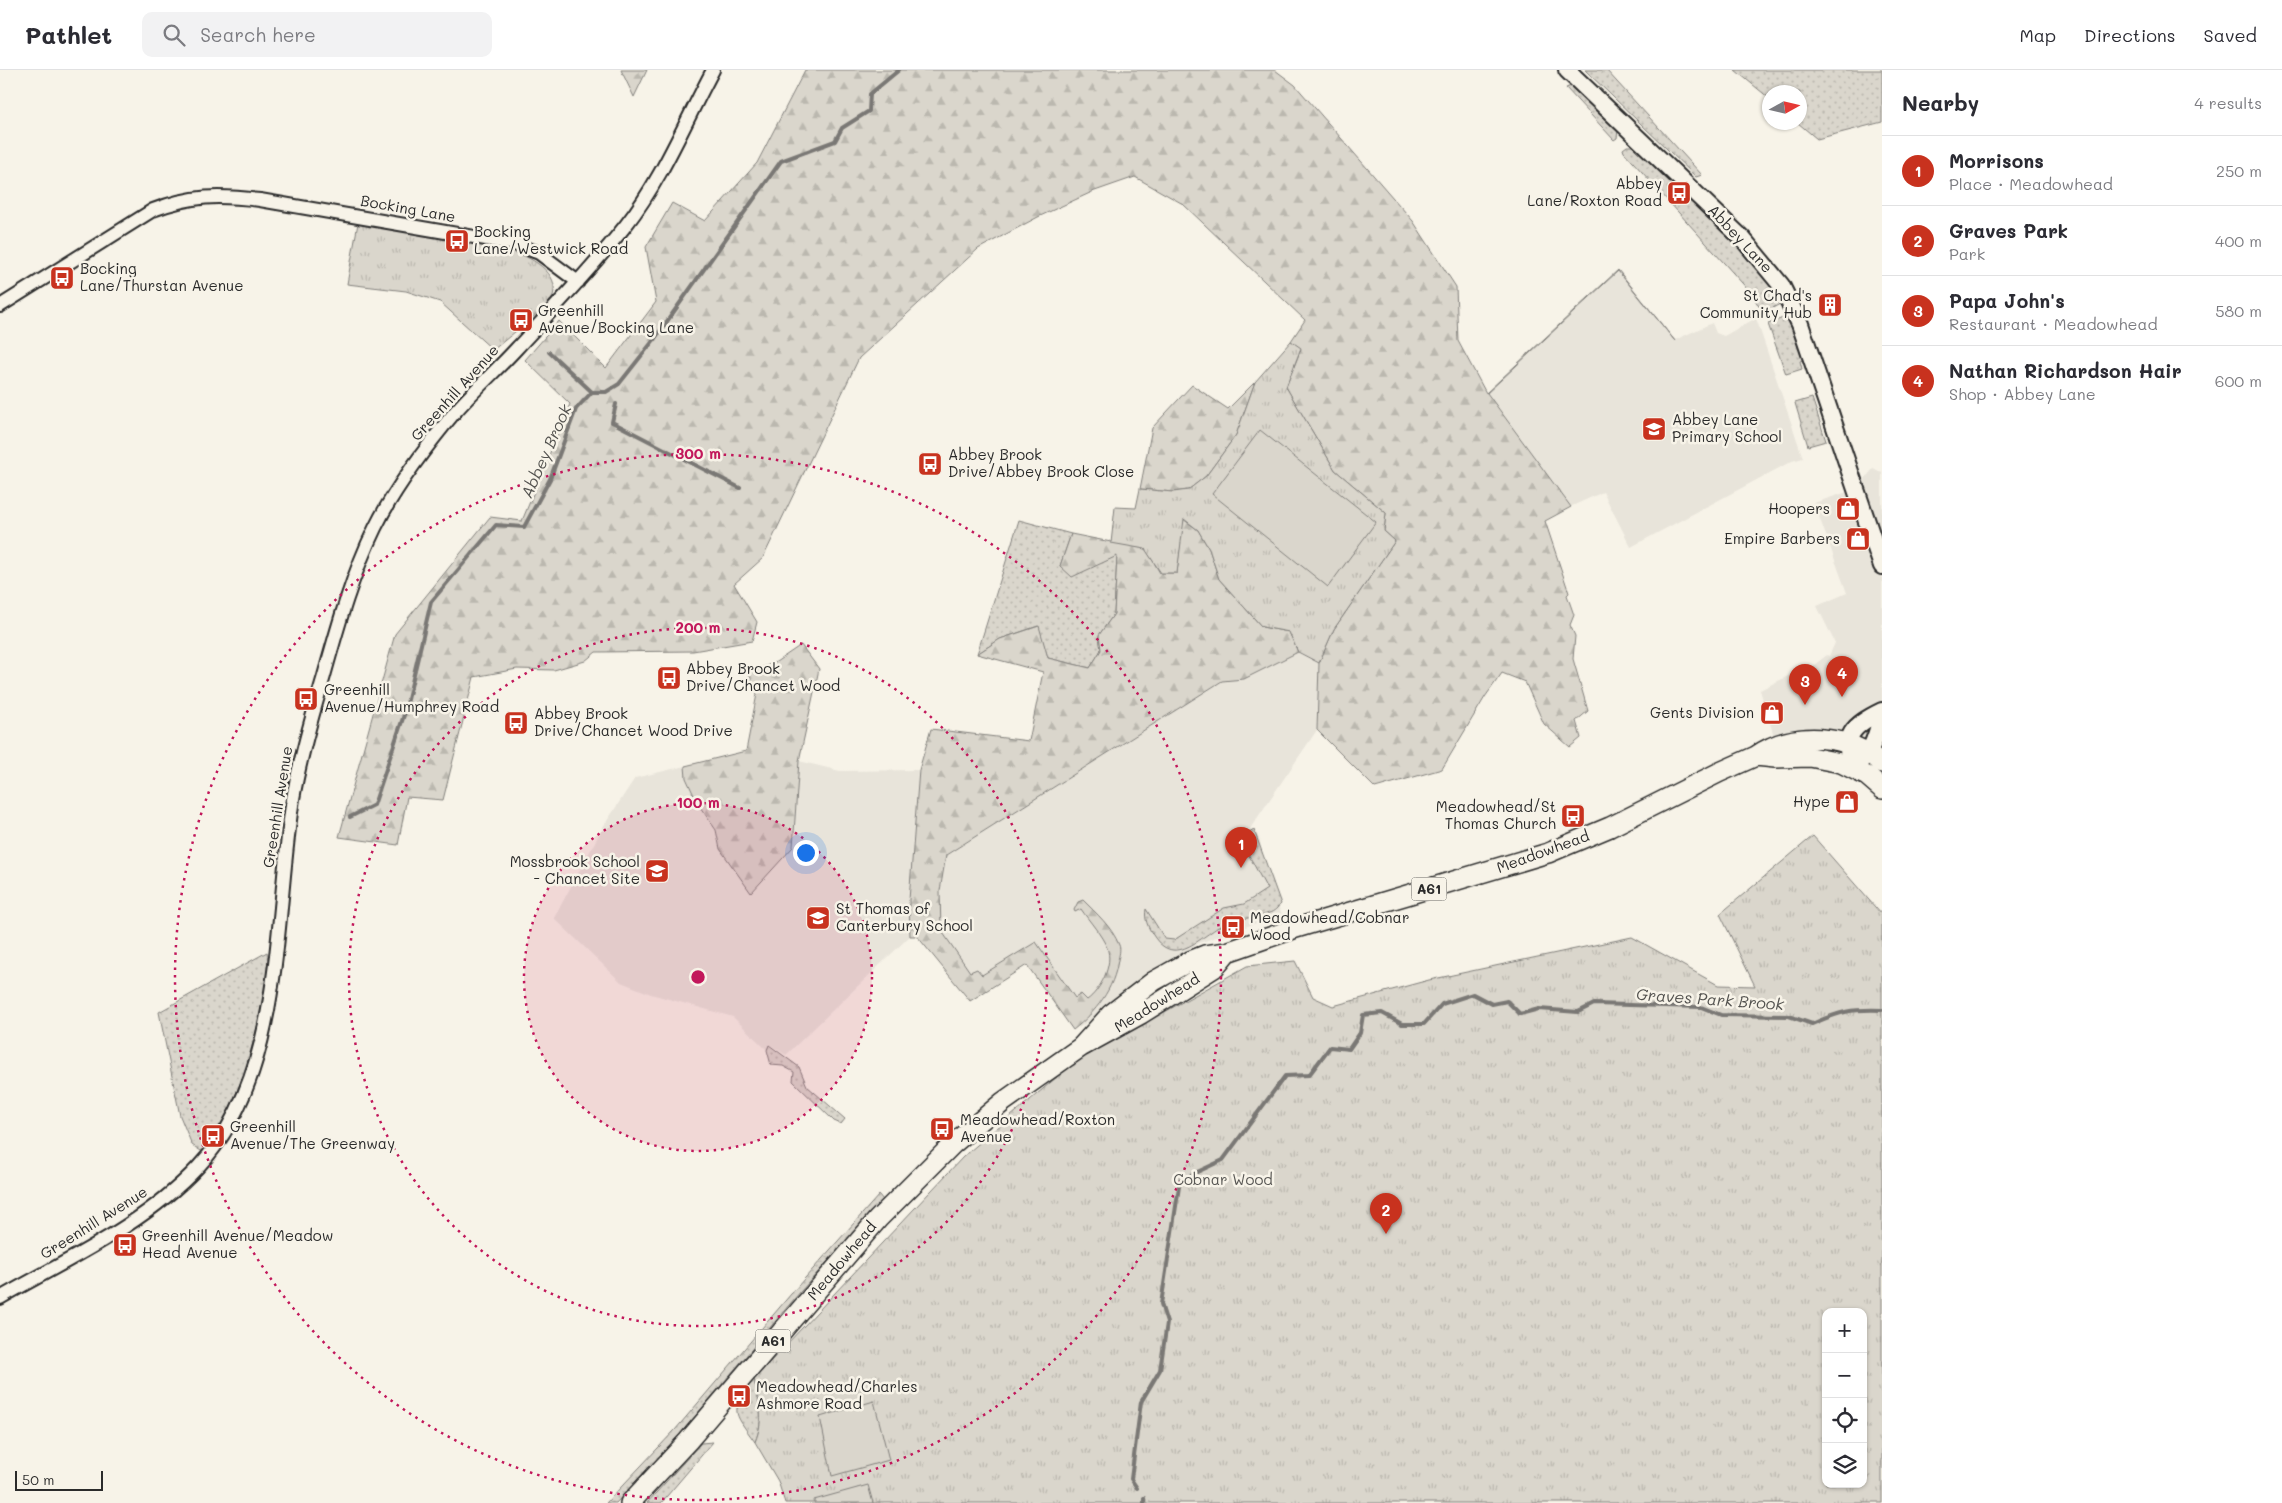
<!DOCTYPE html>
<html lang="en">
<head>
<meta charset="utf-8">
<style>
  body { margin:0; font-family:Mali,sans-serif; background:#f2f2f3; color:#2b2b33 }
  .controls { position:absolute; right:15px; bottom:15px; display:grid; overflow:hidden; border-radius:10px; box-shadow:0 1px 4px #0004 }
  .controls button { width:45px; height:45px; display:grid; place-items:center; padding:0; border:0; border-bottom:1px solid #e1e1e2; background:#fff; color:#2b2b33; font:25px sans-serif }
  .compass { position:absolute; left:1762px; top:15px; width:45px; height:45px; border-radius:50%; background:#fff; box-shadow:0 1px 4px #0004; rotate:82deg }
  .scale { position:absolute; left:15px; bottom:12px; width:88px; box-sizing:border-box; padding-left:5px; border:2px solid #2b2b2b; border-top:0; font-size:14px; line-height:18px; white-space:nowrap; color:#2b2b2b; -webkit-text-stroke:4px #f7f3e8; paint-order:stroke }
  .you { position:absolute; left:805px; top:782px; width:18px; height:18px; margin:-12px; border:4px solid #fff; border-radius:50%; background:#1a73e8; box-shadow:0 0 0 8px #1a73e833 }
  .badge { display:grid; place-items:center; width:32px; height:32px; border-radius:50%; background:#c8321e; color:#fff; font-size:16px; font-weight:700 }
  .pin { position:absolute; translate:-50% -41px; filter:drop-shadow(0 1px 2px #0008) }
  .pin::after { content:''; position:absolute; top:26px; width:18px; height:15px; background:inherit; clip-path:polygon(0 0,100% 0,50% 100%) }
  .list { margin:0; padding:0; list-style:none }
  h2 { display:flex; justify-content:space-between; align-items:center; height:65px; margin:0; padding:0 20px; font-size:21px }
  h2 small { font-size:16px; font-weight:400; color:#7c7c81 }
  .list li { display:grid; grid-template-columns:32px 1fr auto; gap:15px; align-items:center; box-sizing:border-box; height:70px; padding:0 20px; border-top:1px solid #e1e1e2 }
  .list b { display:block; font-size:19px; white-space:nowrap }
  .list p { margin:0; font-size:16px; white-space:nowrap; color:#7c7c81 }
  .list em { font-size:16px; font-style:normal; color:#7c7c81 }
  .icon { flex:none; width:28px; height:28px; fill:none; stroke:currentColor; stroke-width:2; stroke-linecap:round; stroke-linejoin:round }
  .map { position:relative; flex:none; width:1882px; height:1433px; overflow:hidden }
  header { display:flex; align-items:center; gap:30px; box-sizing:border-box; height:70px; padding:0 25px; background:#fff; border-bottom:1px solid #e1e1e2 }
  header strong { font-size:24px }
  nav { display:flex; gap:28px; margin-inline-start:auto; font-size:18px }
  .search { width:350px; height:45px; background:#f2f2f3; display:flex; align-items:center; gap:12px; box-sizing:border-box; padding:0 18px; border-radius:10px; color:#7c7c81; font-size:19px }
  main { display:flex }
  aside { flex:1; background:#fff }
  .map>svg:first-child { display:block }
</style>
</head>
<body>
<header>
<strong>Pathlet</strong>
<div class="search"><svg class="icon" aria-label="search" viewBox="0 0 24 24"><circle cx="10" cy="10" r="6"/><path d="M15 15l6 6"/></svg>Search here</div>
<nav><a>Map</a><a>Directions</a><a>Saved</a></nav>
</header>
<main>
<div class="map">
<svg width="1882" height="1433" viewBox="0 0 1882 1433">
  <defs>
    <pattern id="grass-dots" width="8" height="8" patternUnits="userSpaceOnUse" patternTransform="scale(1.25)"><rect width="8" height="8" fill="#dad6cc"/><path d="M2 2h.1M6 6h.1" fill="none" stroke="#bbb8af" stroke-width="1.8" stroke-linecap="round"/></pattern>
    <pattern id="forest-firs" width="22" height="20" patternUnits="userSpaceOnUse" patternTransform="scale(1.25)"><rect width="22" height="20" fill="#dad6cc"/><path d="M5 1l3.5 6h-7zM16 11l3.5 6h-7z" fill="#bbb8af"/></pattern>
    <pattern id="park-tufts" width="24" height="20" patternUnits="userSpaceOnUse" patternTransform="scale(1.25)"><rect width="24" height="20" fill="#dad6cc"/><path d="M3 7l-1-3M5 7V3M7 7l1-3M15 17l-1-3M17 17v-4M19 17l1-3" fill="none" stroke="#bbb8af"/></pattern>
  </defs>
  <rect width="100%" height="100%" fill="#f7f3e8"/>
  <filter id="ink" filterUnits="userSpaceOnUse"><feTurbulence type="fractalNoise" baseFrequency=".02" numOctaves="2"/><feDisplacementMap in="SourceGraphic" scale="10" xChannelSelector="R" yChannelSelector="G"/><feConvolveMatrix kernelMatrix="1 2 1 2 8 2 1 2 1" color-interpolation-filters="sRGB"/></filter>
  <g filter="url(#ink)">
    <path fill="#e8e4da" d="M 1619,201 L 1675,270 L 1712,253 L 1716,263 L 1724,266 L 1756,248 L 1803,388 L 1792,391 L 1631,477 L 1603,422 L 1570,437 L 1487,323 Z
      M 1873,399 L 1882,403 L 1882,712 L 1842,686 L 1814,678 L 1779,683 L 1760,620 L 1792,604 L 1796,609 L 1827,585 L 1829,586 L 1835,573 L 1817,536 L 1847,523 L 1814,433 L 1856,419 Z
      M 1298,582 L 1319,593 L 1317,660 L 1247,763 L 1261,804 L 1282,844 L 1199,873 L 1079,958 L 1029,890 L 974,926 L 922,863 L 940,826 L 946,785 L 1222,611 L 1244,609 Z
      M 799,691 L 840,701 L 919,700 L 909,830 L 910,866 L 786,985 L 770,975 L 767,980 L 733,947 L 651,924 L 621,912 L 554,848 L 603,757 L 635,708 L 685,696 L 686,708 L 698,734 L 716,760 L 720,779 L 793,777 Z"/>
    <path fill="url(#grass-dots)" stroke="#82807c" d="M 1585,0 L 1606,0 L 1702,105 L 1696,107 Z
      M 1735,0 L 1882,0 L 1882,52 L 1817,69 L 1798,53 L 1800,22 L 1770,22 L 1769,28 Z
      M 1571,16 L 1618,60 L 1617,68 L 1614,70 L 1566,18 Z
      M 1627,76 L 1635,76 L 1763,199 L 1775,217 L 1775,222 L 1782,233 L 1763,243 L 1751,223 L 1624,82 L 1623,79 Z
      M 1788,246 L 1803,290 L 1800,291 L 1802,299 L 1786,304 L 1768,254 Z
      M 1812,328 L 1826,371 L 1808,376 L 1795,333 Z
      M 1019,450 L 1071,464 L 1060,496 L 1117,486 L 1114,544 L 1099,565 L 1101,580 L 1090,598 L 1048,588 L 1038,556 L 1000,569 L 977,584 Z
      M 1254,760 L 1281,834 C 1278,837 1274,842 1269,843 C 1257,849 1241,847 1228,852 C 1202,863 1176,901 1153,865 C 1148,857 1144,849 1146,839 L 1165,869 L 1174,870 L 1224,838 L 1244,834 L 1267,819 L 1245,778 L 1242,767 Z
      M 267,882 C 273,918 233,1064 201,1081 L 192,1075 L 180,1046 L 159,942 Z
      M 769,975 L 799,997 L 807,1016 L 845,1049 L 841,1054 L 834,1051 L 793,1011 L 794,1002 L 783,996 L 771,995 L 767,980 Z
      M 879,1125 L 883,1130 L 801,1221 L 680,1364 L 616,1433 L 606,1433 L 675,1360 L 797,1217 Z
      M 754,1309 C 759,1334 765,1347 755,1372 C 732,1340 730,1342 754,1309 Z
      M 713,1372 L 661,1433 L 647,1433 L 701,1373 Z"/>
    <path fill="url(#forest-firs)" stroke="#82807c" d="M 621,0 L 647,0 L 634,27 Z
      M 805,0 L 1275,0 L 1295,15 L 1413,151 L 1456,217 L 1458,271 L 1486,323 L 1618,200 L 1675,271 L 1618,201 L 1487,323 L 1571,437 L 1545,451 L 1569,523 L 1567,525 L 1574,545 L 1570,555 L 1575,566 L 1573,589 L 1588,641 L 1576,651 L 1581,668 L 1570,677 L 1544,654 L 1525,612 L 1502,603 L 1485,627 L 1442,699 L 1375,718 L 1317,660 L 1319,593 L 1334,559 L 1395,471 L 1384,461 L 1386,443 L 1335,400 L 1286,317 L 1301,279 L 1291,271 L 1305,250 L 1183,134 L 1135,107 L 1092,122 L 1038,147 L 978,179 L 859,288 L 763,488 L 734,514 L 757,552 L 752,571 L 693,581 L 596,582 L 585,591 L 554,600 L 517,599 L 474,607 L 443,730 L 407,727 L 398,775 L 339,767 L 395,564 L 490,447 L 522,451 L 570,334 L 525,290 L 559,251 L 606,298 L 656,232 L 646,177 L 672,133 L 705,151 L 757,93 Z
      M 1255,312 L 1236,365 L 1206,406 L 1188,420 L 1173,422 L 1140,419 L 1152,358 L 1192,315 L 1228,339 Z
      M 1183,449 L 1198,460 L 1209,479 L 1219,509 L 1262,557 L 1289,562 L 1298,582 L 1244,609 L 1222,611 L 946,785 L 940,821 L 941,860 L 970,902 L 977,899 L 982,905 L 1036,872 L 1075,928 L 1081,924 L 1087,930 C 1100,921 1114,894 1107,878 C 1102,865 1089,851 1081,839 L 1075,842 L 1074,840 L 1078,832 L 1083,830 C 1096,843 1112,857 1119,875 C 1121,879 1119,886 1118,890 C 1114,919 1096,942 1073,960 L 1027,895 L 970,931 L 917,866 L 910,866 L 909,830 L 919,700 L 931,659 L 1029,671 L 1043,602 L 977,584 L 1000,569 L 1039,556 L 1048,588 L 1090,598 L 1101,580 L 1099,565 L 1114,544 L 1117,486 L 1072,507 L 1060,496 L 1071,464 L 1146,479 L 1160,503 L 1177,503 Z
      M 801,575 L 819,599 L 799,691 L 793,777 L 751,823 L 720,779 L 716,760 L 698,734 L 686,708 L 685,696 L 746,681 L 757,624 L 748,603 L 776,592 Z"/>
    <path fill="url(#park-tufts)" stroke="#82807c" fill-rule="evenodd" d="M 358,153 L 511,180 C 534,189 567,206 549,234 L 493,280 L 440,232 L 406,221 L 347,214 Z
      M 1291,271 L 1301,278 L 1286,317 L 1335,400 L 1386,443 L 1384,461 L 1395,471 L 1334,559 L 1319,593 L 1298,582 L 1289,562 L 1262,557 L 1219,509 L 1209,479 L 1198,460 L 1184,449 L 1177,503 L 1161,503 L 1145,479 L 1111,473 L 1115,437 L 1136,438 L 1140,419 L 1173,422 L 1188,420 L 1206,406 L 1236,365 L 1255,312 Z
      M 1813,766 L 1882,845 L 1882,1433 L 785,1433 L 778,1411 L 755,1372 C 765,1347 759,1334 754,1309 L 963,1087 L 1091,978 L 1134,959 L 1247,896 L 1295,891 L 1313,927 L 1333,936 L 1429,910 L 1632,867 L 1718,915 L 1755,916 L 1720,844 ZM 1826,1242 L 1863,1242 L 1863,1414 L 1826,1414 Z"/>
    <path fill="#dad6cc" stroke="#82807c" d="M 1260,360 L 1376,452 L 1328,517 L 1212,424 Z
      M 874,1331 L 889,1390 L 832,1406 L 820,1347 Z
      M 868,1415 L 873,1433 L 814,1433 L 814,1430 Z"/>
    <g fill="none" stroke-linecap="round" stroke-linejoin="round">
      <path stroke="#7a7874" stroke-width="4" d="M 549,282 L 592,322
        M 616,334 L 612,352 L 740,418
        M 350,747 L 374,735 L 405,642 L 431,532 L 496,455 L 524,457 L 550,409 L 576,339 L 592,322 L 606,322 L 619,314 L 653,271 L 781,91 L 835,71 L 842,58 L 869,41 L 870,24 L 899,0
        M 1137,1418 L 1131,1409 L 1141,1332 L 1160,1300 L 1167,1253 L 1161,1234 L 1180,1110 L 1223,1090 L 1285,1006 L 1309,1005 L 1330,977 L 1349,979 L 1360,963 L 1363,945 L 1382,943 L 1402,954 L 1424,954 L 1442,934 L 1473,924 L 1492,934 L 1507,931 L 1520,944 L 1539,939 L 1578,942 L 1594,934 L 1701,937 L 1721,945 L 1789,946 L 1812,954 C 1841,941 1851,939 1882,940
        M 1144,1433 L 1144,1428"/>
      <defs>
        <path id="minor" d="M 0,236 L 153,140 C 192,125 218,125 260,130 L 515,174 L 539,183 L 578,212
          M 0,1228 C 68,1189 144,1155 198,1097 C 285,1005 274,846 293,729 C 300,687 312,646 324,606 C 338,556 352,505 375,458 C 395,417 425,378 455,342 C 474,320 497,300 517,278 C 554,238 592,198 626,155 C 662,109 685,52 713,0"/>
        <path id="major" d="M 1567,0 L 1743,169 L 1781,215 L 1800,254 L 1882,496
          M 1882,641 C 1853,655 1841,666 1852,698 C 1872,685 1876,667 1882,645"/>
        <path id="highway" d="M 1756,686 C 1792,660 1849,663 1882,694
          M 1081,977 L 1111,944 L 1154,911 L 1190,891 L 1205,885 L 1227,882 L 1293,859 L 1548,783 L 1610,757 L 1720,702 L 1756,686 L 1775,688 L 1810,687 L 1841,693 L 1867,706 L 1882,719
          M 630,1433 L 688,1371 L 878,1149 L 953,1074 L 1003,1032 L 1081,977 L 1141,944 L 1214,898 L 1227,882"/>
      </defs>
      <use href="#minor" stroke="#2b2b2b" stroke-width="16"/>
      <use href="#major" stroke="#2b2b2b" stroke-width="20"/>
      <use href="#highway" stroke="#2b2b2b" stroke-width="22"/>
      <use href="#minor" stroke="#f7f3e8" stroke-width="12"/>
      <use href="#major" stroke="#f7f3e8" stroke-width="16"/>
      <use href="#highway" stroke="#f7f3e8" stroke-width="19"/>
    </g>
  </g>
  <circle cx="698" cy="907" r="174" fill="#c2185b" fill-opacity=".12"/>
  <g fill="none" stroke="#c2185b" stroke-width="2.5" stroke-dasharray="2.5 5">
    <circle cx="698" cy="907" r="174"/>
    <circle cx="698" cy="907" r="349"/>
    <circle cx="698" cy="907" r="523"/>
  </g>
  <defs>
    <symbol id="bus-square" viewBox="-11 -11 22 22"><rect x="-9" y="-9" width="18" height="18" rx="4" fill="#c8321e" stroke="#f7f3e8"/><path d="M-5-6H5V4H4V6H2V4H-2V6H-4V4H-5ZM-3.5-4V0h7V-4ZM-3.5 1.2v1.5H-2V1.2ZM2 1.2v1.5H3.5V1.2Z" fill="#fff"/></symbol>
    <symbol id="building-square" viewBox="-11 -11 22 22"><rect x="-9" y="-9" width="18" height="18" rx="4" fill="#c8321e" stroke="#f7f3e8"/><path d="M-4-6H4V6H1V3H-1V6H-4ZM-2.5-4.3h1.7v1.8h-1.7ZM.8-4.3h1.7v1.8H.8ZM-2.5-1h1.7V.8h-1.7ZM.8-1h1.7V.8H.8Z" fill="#fff"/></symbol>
    <symbol id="school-square" viewBox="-11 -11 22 22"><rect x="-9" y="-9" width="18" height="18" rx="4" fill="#c8321e" stroke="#f7f3e8"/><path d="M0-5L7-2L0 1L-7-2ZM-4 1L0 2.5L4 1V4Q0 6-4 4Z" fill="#fff"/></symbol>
    <symbol id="shop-square" viewBox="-11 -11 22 22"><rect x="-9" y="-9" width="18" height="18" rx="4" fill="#c8321e" stroke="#f7f3e8"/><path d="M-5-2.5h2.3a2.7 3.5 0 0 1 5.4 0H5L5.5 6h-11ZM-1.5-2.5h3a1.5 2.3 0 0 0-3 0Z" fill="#fff"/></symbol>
  </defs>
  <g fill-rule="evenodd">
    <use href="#bus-square" x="1665" y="109" width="28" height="28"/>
    <use href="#bus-square" x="443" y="157" width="28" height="28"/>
    <use href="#bus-square" x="48" y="194" width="28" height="28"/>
    <use href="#building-square" x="1816" y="221" width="28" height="28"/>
    <use href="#bus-square" x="507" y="236" width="28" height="28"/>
    <use href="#school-square" x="1640" y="345" width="28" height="28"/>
    <use href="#bus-square" x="916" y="380" width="28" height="28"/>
    <use href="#shop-square" x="1834" y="425" width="28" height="28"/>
    <use href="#shop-square" x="1844" y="455" width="28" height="28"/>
    <use href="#bus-square" x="655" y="594" width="28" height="28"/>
    <use href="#bus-square" x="292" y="615" width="28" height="28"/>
    <use href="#shop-square" x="1758" y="629" width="28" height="28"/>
    <use href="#bus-square" x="502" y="639" width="28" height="28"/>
    <use href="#shop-square" x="1833" y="718" width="28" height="28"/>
    <use href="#bus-square" x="1559" y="732" width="28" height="28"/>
    <use href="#school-square" x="643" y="787" width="28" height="28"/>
    <use href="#school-square" x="804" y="834" width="28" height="28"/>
    <use href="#bus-square" x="1219" y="843" width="28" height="28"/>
    <use href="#bus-square" x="928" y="1045" width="28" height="28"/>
    <use href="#bus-square" x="199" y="1052" width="28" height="28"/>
    <use href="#bus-square" x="111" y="1161" width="28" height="28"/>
    <use href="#bus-square" x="725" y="1312" width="28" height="28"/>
  </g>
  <g text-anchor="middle" stroke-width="5" stroke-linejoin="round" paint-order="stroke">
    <g fill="#f7f3e8" stroke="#686764" stroke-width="1">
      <rect x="1411.5" y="807.5" width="35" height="23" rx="4"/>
      <rect x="755.5" y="1259.5" width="35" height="23" rx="4"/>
    </g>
    <g font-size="14" font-weight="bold" fill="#2b2b2b">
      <text x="1429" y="824">A61</text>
      <text x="773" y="1276">A61</text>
    </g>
    <g font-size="15" fill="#2b2b2b" stroke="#f7f3e8" text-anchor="start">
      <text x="1662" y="119" text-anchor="end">Abbey<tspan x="1662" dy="17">Lane/Roxton Road</tspan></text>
      <text x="474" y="167">Bocking<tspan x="474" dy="17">Lane/Westwick Road</tspan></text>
      <text x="80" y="204">Bocking<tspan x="80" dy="17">Lane/Thurstan Avenue</tspan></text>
      <text x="1812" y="231" text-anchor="end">St Chad's<tspan x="1812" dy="17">Community Hub</tspan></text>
      <text x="538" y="246">Greenhill<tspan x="538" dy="17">Avenue/Bocking Lane</tspan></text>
      <text x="1672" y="355">Abbey Lane<tspan x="1672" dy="17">Primary School</tspan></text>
      <text x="948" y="390">Abbey Brook<tspan x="948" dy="17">Drive/Abbey Brook Close</tspan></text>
      <text x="1830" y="444" text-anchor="end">Hoopers</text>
      <text x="1840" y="474" text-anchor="end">Empire Barbers</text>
      <text x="686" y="604">Abbey Brook<tspan x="686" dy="17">Drive/Chancet Wood</tspan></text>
      <text x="324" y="625">Greenhill<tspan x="324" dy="17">Avenue/Humphrey Road</tspan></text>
      <text x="1754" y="648" text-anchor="end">Gents Division</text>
      <text x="534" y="649">Abbey Brook<tspan x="534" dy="17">Drive/Chancet Wood Drive</tspan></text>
      <text x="1830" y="737" text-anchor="end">Hype</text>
      <text x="1556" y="742" text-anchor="end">Meadowhead/St<tspan x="1556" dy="17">Thomas Church</tspan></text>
      <text x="640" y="797" text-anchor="end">Mossbrook School<tspan x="640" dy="17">- Chancet Site</tspan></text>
      <text x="836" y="844">St Thomas of<tspan x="836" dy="17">Canterbury School</tspan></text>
      <text x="1250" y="853">Meadowhead/Cobnar<tspan x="1250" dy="17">Wood</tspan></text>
      <text x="960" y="1055">Meadowhead/Roxton<tspan x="960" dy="17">Avenue</tspan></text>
      <text x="230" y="1062">Greenhill<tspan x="230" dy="17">Avenue/The Greenway</tspan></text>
      <text x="142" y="1171">Greenhill Avenue/Meadow<tspan x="142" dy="17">Head Avenue</tspan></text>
      <text x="756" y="1322">Meadowhead/Charles<tspan x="756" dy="17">Ashmore Road</tspan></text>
    </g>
    <g font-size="15" fill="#2b2b2b" stroke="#f7f3e8">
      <text transform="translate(408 139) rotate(10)" y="5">Bocking Lane</text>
      <text transform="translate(1740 169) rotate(47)" y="5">Abbey Lane</text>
      <text transform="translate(455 323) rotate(-48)" y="5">Greenhill Avenue</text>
      <text transform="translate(278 737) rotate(-81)" y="5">Greenhill Avenue</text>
      <text transform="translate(1543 782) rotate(-20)" y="5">Meadowhead</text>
      <text transform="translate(1157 933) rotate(-32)" y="5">Meadowhead</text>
      <text transform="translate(94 1153) rotate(-32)" y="5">Greenhill Avenue</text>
      <text transform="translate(842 1191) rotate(-50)" y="5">Meadowhead</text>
    </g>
    <g font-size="15" fill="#575653" stroke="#f7f3e8">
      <text x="1223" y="1115">Cobnar Wood</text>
    </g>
    <g font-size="16" font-style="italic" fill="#53524f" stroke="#f7f3e8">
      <text transform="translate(546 381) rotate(-66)" y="6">Abbey Brook</text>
      <text transform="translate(1710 929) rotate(4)" y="6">Graves Park Brook</text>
    </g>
  </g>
  <circle cx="698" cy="907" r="8" fill="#c2185b" stroke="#f7f3e8" stroke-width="2.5"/>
  <g font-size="15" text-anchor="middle" font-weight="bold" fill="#c2185b" stroke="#f7f3e8" stroke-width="5" stroke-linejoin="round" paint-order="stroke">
    <text x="698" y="389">300 m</text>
    <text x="698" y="563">200 m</text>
    <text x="698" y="738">100 m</text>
  </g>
</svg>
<div class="controls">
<button>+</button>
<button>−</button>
<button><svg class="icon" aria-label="locate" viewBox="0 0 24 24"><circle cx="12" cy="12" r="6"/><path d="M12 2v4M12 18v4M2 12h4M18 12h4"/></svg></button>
<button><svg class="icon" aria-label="layers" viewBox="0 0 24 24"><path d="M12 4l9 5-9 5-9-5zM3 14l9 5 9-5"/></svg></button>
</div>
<svg class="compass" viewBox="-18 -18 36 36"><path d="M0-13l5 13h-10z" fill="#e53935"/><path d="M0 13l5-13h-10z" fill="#7c7c81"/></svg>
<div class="scale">50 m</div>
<div class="you"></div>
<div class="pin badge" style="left:1241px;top:798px">1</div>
<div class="pin badge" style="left:1386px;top:1164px">2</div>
<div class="pin badge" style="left:1805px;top:635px">3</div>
<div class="pin badge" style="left:1842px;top:627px">4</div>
</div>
<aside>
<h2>Nearby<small>4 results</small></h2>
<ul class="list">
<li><span class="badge">1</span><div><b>Morrisons</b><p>Place · Meadowhead</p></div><em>250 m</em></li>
<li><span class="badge">2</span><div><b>Graves Park</b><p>Park</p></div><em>400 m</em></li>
<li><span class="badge">3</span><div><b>Papa John's</b><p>Restaurant · Meadowhead</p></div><em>580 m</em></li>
<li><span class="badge">4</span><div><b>Nathan Richardson Hair</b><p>Shop · Abbey Lane</p></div><em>600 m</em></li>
</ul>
</aside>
</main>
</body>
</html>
